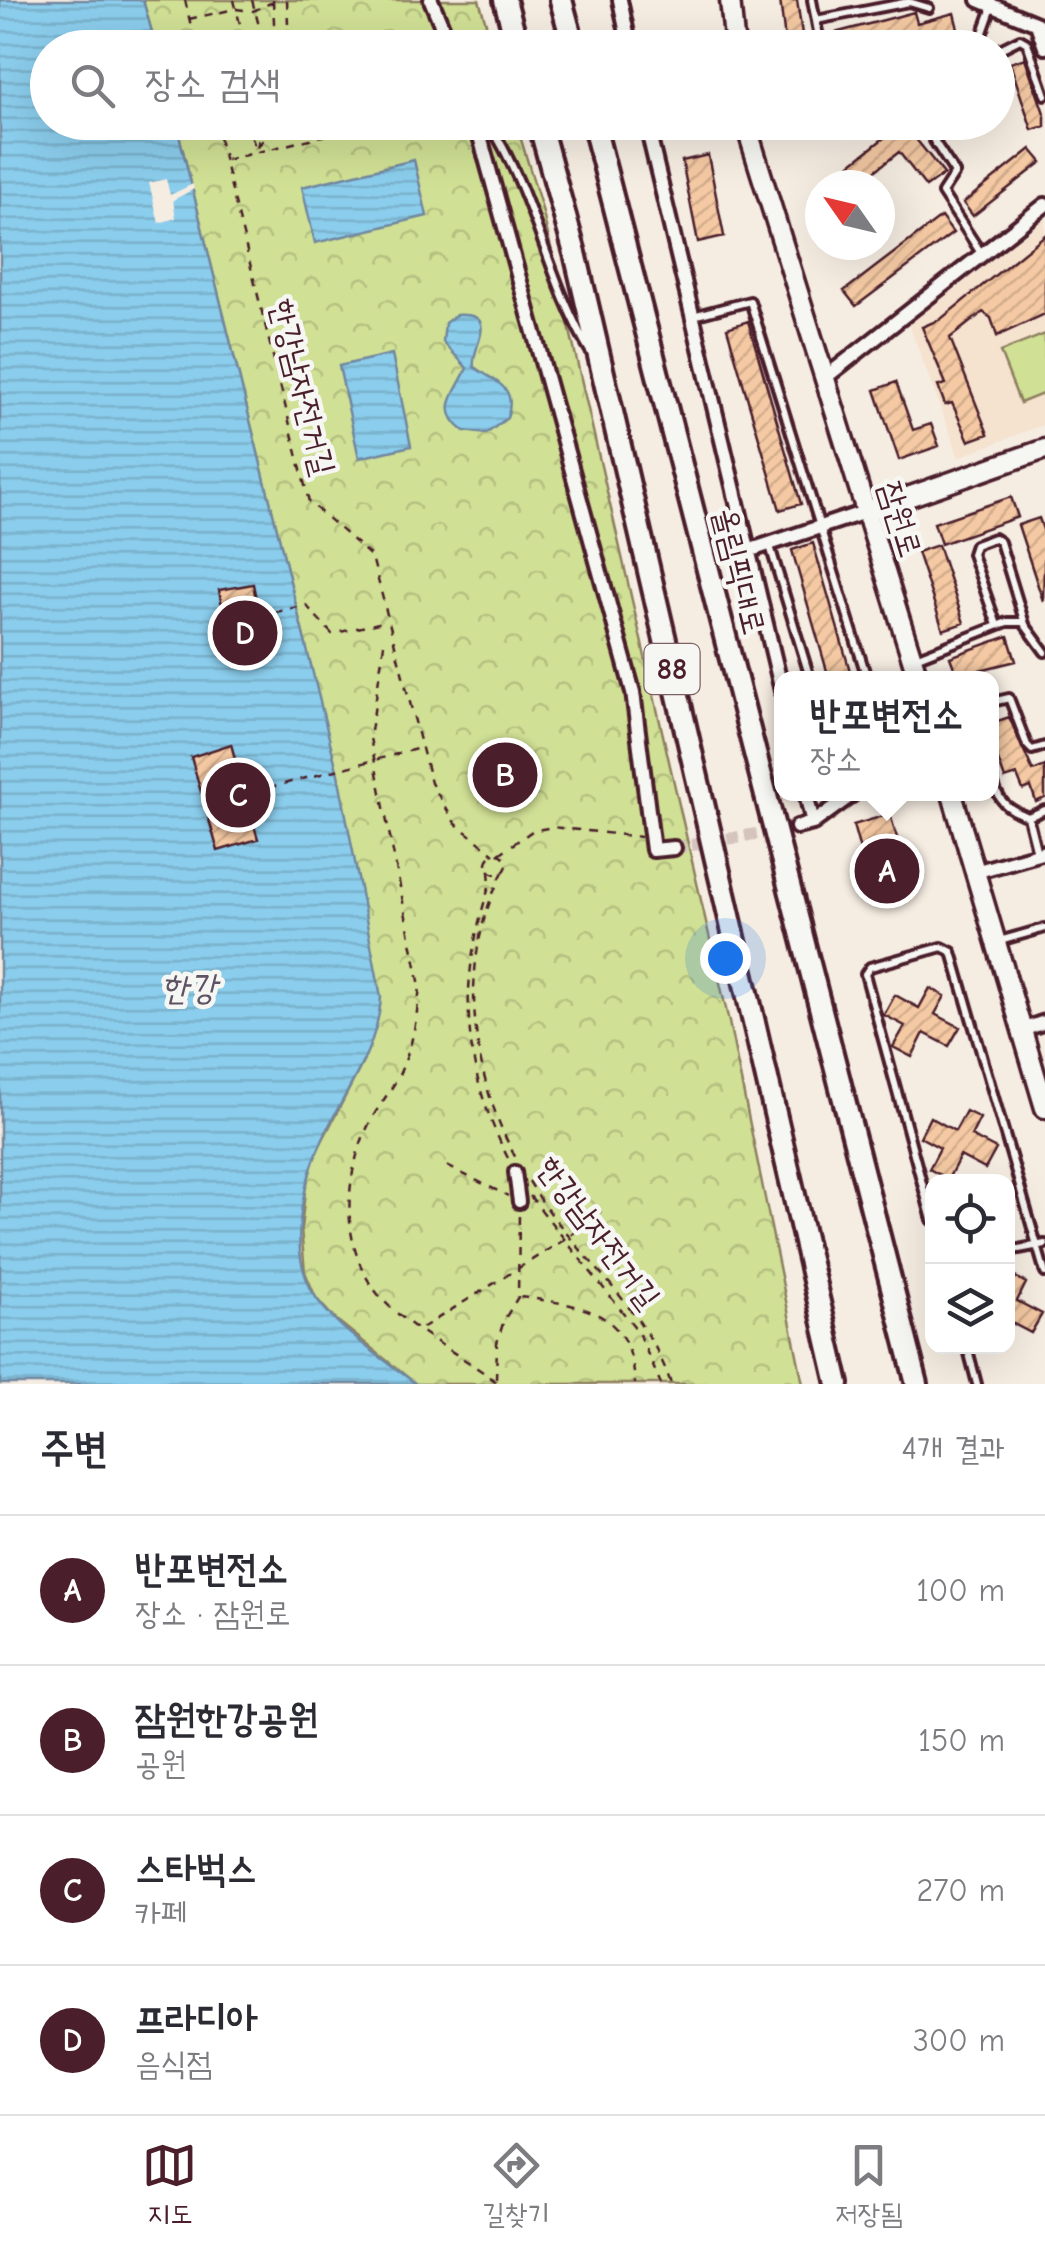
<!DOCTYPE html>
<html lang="ko">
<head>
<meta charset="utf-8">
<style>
  body { margin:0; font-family:"Comic Neue","Poor Story",sans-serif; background:#f2f2f3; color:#2b2b33 }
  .controls { position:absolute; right:30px; bottom:30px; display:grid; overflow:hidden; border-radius:20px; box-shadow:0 10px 40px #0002 }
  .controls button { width:90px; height:90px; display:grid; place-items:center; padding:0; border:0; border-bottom:2px solid #e1e1e2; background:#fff; color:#2b2b33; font:50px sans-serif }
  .compass { position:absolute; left:805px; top:170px; width:90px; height:90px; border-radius:50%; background:#fff; box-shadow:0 10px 40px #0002; rotate:304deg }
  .you { position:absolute; left:725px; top:958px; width:35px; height:35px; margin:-25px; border:8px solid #fff; border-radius:50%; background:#1a73e8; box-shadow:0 0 0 15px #1a73e833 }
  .badge { display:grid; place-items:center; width:65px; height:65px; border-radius:50%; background:#4a1f2b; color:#fff; font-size:32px; font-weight:700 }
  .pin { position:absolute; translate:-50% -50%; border:5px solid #fff; box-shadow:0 2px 10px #0006 }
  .popup { position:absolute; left:774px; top:671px; width:225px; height:130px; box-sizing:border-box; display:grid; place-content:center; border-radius:20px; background:#fff; filter:drop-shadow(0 2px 8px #0005); font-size:32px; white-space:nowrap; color:#7c7c81 }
  .popup b { font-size:38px; color:#2b2b33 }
  .popup::after { content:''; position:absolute; left:50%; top:100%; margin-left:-20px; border:20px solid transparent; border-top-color:#fff }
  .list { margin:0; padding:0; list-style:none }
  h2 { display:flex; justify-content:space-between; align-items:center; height:130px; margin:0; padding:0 40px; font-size:42px }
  h2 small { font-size:32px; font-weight:400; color:#7c7c81 }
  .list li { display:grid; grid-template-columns:65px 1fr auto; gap:30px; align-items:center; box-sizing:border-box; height:150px; padding:0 40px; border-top:2px solid #e1e1e2 }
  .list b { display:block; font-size:38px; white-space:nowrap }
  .list p { margin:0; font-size:32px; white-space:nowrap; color:#7c7c81 }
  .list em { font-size:32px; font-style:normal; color:#7c7c81 }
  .icon { flex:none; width:55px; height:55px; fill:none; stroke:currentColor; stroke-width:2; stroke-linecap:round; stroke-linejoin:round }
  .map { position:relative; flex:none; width:1045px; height:1384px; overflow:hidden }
  .search { position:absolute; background:#fff; box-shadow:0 10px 40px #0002; left:30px; right:30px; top:30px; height:110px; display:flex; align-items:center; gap:25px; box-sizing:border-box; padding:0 35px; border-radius:55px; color:#7c7c81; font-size:38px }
  .sheet { height:730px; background:#fff }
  nav { display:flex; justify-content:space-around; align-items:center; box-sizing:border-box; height:140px; border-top:2px solid #e1e1e2; background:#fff; font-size:28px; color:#7c7c81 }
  nav a { display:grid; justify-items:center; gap:5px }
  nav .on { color:#4a1f2b }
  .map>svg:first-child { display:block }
</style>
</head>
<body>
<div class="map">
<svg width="1045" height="1384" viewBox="0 0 1045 1384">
  <defs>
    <pattern id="park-crowns" width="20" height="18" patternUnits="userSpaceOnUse" patternTransform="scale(2.5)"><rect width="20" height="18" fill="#d0e094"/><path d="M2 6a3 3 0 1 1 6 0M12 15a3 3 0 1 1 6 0" fill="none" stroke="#b4c080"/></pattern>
    <pattern id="water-rules" width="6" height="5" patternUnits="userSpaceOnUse" patternTransform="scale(2.5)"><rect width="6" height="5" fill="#8bcdec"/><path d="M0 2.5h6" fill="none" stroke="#79b0cb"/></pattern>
    <pattern id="building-hatch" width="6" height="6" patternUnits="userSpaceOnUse" patternTransform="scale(2.5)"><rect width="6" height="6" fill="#f4c9a3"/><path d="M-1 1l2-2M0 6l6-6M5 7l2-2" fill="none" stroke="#d3ac8c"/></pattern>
  </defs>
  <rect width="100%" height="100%" fill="#f6ede2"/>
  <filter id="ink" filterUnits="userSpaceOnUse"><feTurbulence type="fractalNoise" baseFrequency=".01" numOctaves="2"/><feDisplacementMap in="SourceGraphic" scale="20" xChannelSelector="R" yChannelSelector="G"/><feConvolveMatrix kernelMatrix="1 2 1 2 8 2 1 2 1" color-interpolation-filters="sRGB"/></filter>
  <g filter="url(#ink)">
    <path fill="#f5e2cf" d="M 1045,218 L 1045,424 L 959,457 L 909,325 Z"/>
    <path fill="#d0e094" stroke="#8d8060" stroke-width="2.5" d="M 1045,334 L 1045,393 L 1020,403 L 1000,352 Z"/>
    <path fill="url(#park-crowns)" stroke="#8d8060" stroke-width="2.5" d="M 143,0 L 479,0 L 493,47 L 156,47 Z
      M 176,123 L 516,123 L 542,209 L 729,1022 L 803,1384 L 416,1384 L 334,1318 L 316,1298 L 305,1272 L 301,1229 L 305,1191 L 314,1157 L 363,1062 L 306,646 Z"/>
    <path fill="url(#water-rules)" stroke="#71879f" stroke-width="2.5" d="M 0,0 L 143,0 L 156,47 L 48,48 L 48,122 L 176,123 L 338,774 L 381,997 C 378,1042 355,1077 334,1116 C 307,1166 281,1247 317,1299 C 341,1333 384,1358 416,1384 L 0,1384 Z
      M 414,160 L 427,216 L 315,243 L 302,187 Z
      M 456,315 C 503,312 470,348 474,367 C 495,382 518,386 507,418 L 486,434 L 464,431 C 435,409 457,392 467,368 L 443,342 L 445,323 Z
      M 392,354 L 411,446 L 359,458 L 339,366 Z"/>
    <path fill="#f6ede2" d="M 166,179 L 170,195 L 193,184 L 194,189 L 173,200 L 176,218 L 159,223 L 149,183 Z"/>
    <path fill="url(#building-hatch)" stroke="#4a1f2b" stroke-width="2.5" d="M 780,0 L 797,0 L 804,48 L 786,48 Z
      M 914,12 L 917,23 L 954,13 L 959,33 L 917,43 L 915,33 L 861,48 L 839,48 L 835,33 Z
      M 1025,58 L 1045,116 L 1045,126 L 1032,130 L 1010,63 Z
      M 903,123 L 944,174 L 926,187 L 899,152 L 857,185 L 824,185 Z
      M 1031,149 L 1042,162 L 973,216 L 963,203 Z
      M 708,155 L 724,236 L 698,242 L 682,161 Z
      M 941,217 L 953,233 L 856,306 L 844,291 Z
      M 1045,235 L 1045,314 L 997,336 L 991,318 L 983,312 L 950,338 L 988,434 L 969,441 L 952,403 L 945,405 L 938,386 L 946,384 L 922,327 L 941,319 Z
      M 748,321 L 801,504 L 780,510 L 727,328 Z
      M 896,382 L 913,430 L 931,424 L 939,446 L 899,460 L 875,390 Z
      M 1011,497 L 1018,517 L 941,544 L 934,523 Z
      M 1039,518 L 1045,535 L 1043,601 L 1018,525 Z
      M 813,543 L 852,678 L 829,678 L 792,550 Z
      M 938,545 L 964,623 L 943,630 L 917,552 Z
      M 253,584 L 266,651 L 232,657 L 219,590 Z
      M 1008,636 L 1016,661 L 980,670 L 982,678 L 958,678 L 950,657 Z
      M 1009,717 L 1033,771 L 1045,766 L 1045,798 L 1036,802 L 1031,787 L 1023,790 L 1017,775 L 1005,779 L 992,743 L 992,723 Z
      M 231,744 L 238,770 L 247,770 L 260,813 L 252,819 L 258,839 L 218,851 L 191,757 Z
      M 890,814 L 912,889 L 874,900 L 853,825 Z
      M 930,988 L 945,996 L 935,1014 L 960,1027 L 949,1046 L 924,1033 L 912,1057 L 893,1047 L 905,1026 L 884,1015 L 895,995 L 919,1008 Z
      M 966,1111 L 980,1118 L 971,1136 L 996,1149 L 985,1169 L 960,1156 L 948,1179 L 929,1169 L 940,1148 L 920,1137 L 930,1117 L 955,1131 Z
      M 1012,1275 L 1026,1283 L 1017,1301 L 1042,1314 L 1031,1333 L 1008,1321 Z"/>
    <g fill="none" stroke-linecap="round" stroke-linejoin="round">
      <path stroke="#d4c4bd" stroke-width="12" stroke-dasharray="12 6" stroke-linecap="butt" d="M 674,848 L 797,827"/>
      <defs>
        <path id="service" d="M 812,0 L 821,48
          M 816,20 L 909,2 L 929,8
          M 969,48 L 981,38 L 992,7
          M 998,50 L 1020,39 L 1027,43 L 1045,95
          M 488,122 C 535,194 547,280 591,353
          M 954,122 L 934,141 L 955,173 L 942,193 L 981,253
          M 651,138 L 711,122
          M 693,316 L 750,301 L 867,678
          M 770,546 L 810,678
          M 997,625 L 972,554 L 975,545 L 994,538 L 1000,542 L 1025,624
          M 913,659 L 1007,622 L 1023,622 L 1045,652
          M 992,702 L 1009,698 L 1027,745 L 1032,750 L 1045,746
          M 992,777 C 998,801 1005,808 1028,817 L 1045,810
          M 1028,817 L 1037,853
          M 996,942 L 1045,928
          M 932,1220 L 865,974 L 870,967 L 942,947 L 952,952 L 1045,1273
          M 1008,1251 L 1045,1244
          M 967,1346 L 977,1384"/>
        <path id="pedestrian" d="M 515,1172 L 519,1202"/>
        <path id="minor" d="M 431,0 L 451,48
          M 620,0 L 630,48
          M 979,0 L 1037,24 L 1045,47
          M 476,122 L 633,692 L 653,850 L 674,848
          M 646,122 L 782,691
          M 826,377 L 1045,205
          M 748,551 L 868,511
          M 806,794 L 813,823
          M 797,827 L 813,823 L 853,794
          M 975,872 L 1045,852
          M 1022,1030 L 1045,1022"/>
        <path id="secondary" d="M 730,0 L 735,48
          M 745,122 L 918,678
          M 868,511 L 1045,449
          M 952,794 L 1045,1108"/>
        <path id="trunk" d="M 505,0 L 518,48
          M 561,0 L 574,48
          M 539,122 L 576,257 L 838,1384
          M 593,122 L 917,1384"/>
      </defs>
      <use href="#service" stroke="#4a1f2b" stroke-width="14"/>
      <use href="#pedestrian" stroke="#4a1f2b" stroke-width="18"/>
      <use href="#minor" stroke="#4a1f2b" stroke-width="20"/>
      <use href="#secondary" stroke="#4a1f2b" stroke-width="25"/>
      <use href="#trunk" stroke="#4a1f2b" stroke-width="28"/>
      <path stroke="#4a1f2b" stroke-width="2.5" stroke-dasharray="8 8" stroke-linecap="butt" d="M 185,0 L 196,48
        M 234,0 L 246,48
        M 252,0 L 265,48
        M 273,0 L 274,23 L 286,43 L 282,48
        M 287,0 L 289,48
        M 189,19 L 235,9 L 253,11 L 273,2
        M 215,122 L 309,502 L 372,557 L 431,783 L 455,823 L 494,854
        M 246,122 L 256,149 L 277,122
        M 257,148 L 263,122
        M 226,160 L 378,122
        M 259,616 L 306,605 L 332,634 L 387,621
        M 384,644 L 370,738 L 420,986 C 417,1014 414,1042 402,1068 C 395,1086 381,1102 371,1120 C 343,1175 338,1250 382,1299 C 414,1333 463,1355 499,1384
        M 253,792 L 420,748
        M487 864a10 10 0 1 1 20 0a10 10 0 1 1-20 0Z
        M 499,854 L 532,831 L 552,827 L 641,837
        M 489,871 L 490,884 C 457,984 461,1069 511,1164
        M 503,872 C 456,961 470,1076 518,1162
        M 447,1166 L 508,1196
        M 529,1181 C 571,1253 644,1302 671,1384
        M 530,1196 L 637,1330 L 661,1384
        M 571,1235 L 601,1211
        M 520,1297 C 583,1305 631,1310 635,1384
        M 422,1328 L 564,1240
        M 496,1379 L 497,1343 L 504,1320 L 518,1297 L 519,1212"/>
      <use href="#service" stroke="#f6f6f2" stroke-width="6"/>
      <use href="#pedestrian" stroke="#f6f6f2" stroke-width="10"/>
      <use href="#minor" stroke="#f6f6f2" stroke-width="12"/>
      <use href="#secondary" stroke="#f6f6f2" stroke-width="18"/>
      <use href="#trunk" stroke="#f6f6f2" stroke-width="20"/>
    </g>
  </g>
  <g text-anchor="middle" stroke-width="9" stroke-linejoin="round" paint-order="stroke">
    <rect fill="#f6f6f2" stroke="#7e6067" stroke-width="2.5" x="644.5" y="644" width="55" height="50" rx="8"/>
    <g font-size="30" font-weight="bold" fill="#4a1f2b">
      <text x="672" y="679">88</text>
    </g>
    <g font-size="32" fill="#4a1f2b" stroke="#f6f6f2">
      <text transform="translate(303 387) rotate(76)" y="11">한강남자전거길</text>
      <text transform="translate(901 519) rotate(73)" y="11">잠원로</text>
      <text transform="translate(740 571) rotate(76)" y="11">올림픽대로</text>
      <text transform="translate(599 1232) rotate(53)" y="11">한강남자전거길</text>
    </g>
    <g font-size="35" font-style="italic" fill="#5e5365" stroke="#f6f6f2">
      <text x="189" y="999">한강</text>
    </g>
  </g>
</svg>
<div class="controls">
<button><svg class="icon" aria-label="locate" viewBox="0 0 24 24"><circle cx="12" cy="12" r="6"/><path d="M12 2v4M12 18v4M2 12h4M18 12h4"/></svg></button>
<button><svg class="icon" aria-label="layers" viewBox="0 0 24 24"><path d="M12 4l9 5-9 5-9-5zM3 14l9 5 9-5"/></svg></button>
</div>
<svg class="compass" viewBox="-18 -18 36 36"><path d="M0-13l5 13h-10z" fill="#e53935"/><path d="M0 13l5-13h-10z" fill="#7c7c81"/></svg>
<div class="you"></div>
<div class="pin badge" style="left:887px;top:871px">A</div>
<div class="popup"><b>반포변전소</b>장소</div>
<div class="pin badge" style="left:505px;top:775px">B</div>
<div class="pin badge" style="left:238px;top:795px">C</div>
<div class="pin badge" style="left:245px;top:633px">D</div>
<div class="search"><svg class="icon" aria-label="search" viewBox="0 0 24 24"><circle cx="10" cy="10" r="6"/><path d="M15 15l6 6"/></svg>장소 검색</div>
</div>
<section class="sheet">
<h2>주변<small>4개 결과</small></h2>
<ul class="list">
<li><span class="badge">A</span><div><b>반포변전소</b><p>장소 · 잠원로</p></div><em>100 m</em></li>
<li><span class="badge">B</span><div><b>잠원한강공원</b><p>공원</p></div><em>150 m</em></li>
<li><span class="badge">C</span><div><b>스타벅스</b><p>카페</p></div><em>270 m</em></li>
<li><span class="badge">D</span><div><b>프라디아</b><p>음식점</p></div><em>300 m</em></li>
</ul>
</section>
<nav>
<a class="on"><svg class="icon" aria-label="map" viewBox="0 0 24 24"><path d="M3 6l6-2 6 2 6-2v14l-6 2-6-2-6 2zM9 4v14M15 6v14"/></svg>지도</a>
<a><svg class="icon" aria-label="directions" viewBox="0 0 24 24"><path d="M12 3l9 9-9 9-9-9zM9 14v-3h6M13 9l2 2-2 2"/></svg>길찾기</a>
<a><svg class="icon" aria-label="saved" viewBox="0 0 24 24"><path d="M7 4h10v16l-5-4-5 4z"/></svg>저장됨</a>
</nav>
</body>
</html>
